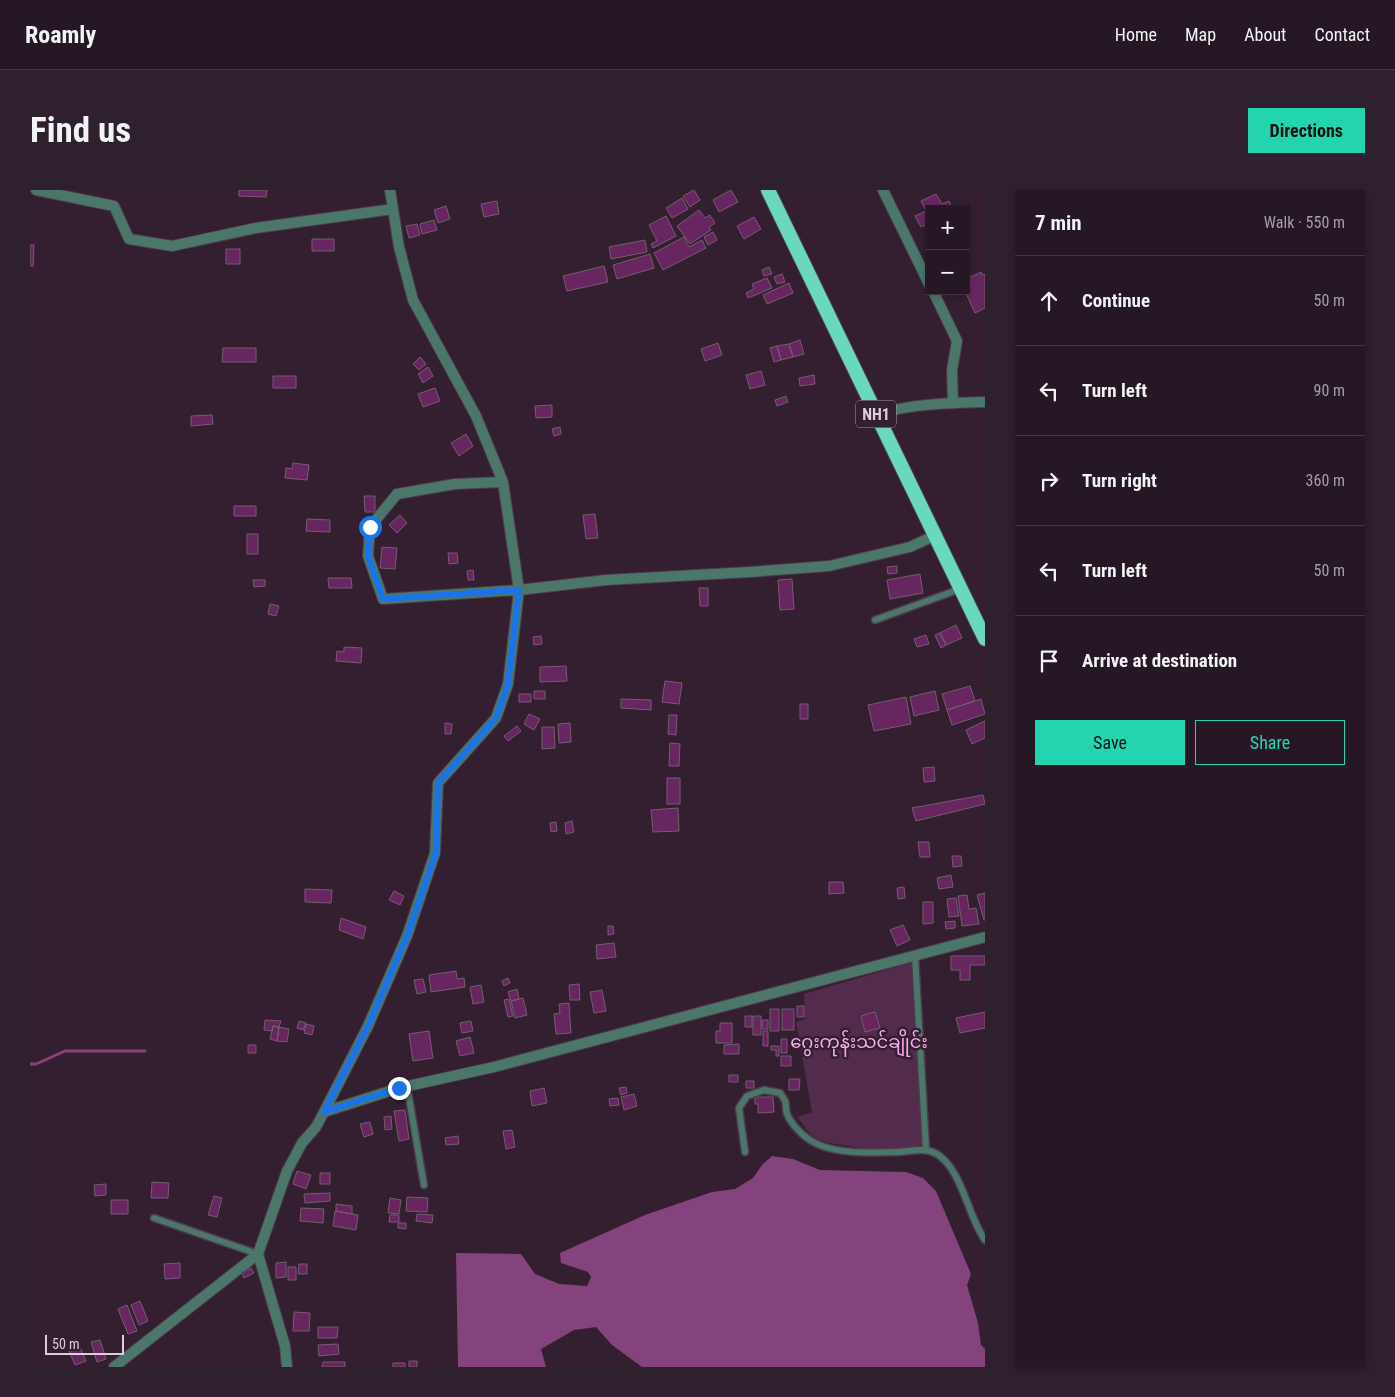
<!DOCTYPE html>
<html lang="en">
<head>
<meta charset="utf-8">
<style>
  body { margin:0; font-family:"Roboto Condensed","Noto Sans Myanmar",sans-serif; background:#2e202c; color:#f1f3f6 }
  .controls { position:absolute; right:15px; top:15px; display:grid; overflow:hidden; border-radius:0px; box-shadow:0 2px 8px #0003 }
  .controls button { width:45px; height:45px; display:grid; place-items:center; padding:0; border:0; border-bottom:1px solid #423641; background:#261724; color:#f1f3f6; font:25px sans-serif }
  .scale { position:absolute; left:15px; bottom:12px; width:79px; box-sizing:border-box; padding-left:5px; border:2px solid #dccfda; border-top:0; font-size:14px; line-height:18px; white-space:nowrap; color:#dccfda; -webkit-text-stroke:4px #331f30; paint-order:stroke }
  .stop { position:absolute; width:15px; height:15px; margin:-11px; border:4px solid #1a73e8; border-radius:50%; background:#fff }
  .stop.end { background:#1a73e8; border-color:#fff; box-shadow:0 1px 5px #0008 }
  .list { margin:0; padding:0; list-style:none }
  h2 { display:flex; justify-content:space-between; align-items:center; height:65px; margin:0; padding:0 20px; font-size:21px }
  h2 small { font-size:16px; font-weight:400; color:#a49fa6 }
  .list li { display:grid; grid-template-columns:32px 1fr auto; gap:15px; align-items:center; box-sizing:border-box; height:90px; padding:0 20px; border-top:1px solid #423641 }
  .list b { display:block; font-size:19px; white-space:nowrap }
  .list em { font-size:16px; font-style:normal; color:#a49fa6 }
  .actions { display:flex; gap:10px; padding:15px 20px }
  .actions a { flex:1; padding:11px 0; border:1px solid #23d5af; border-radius:0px; text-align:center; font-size:18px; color:#23d5af }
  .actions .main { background:#23d5af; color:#111 }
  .icon { flex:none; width:28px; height:28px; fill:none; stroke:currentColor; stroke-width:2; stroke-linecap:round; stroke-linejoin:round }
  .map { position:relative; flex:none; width:955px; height:1177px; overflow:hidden; border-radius:0px }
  header { display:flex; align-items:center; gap:30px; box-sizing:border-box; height:70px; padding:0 25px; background:#261724; border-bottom:1px solid #423641 }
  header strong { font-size:24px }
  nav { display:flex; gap:28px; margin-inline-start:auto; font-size:18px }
  .intro { display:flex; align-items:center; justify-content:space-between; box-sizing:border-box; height:120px; padding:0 30px }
  h1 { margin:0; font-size:35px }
  .button { padding:12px 22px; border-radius:0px; background:#23d5af; color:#111; font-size:18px; font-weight:700 }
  main { display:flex; gap:30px; padding:0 30px }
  aside { flex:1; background:#261724; border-radius:0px; box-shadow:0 2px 8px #0003 }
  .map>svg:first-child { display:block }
</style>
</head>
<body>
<header>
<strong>Roamly</strong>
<nav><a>Home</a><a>Map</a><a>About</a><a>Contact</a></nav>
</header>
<div class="intro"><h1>Find us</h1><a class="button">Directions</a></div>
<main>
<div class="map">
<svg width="955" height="1177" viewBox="0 0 955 1177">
  <rect width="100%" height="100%" fill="#331f30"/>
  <path fill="#532b4d" d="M 882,772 L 893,955 C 852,962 823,959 784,949 L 767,927 L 782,922 L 766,832 L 775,829 L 774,804 Z"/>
  <path fill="#85437d" d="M 742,966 L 763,969 L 790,980 L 876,982 L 893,988 L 906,1001 L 941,1084 L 937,1095 L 948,1133 L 951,1155 L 955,1159 L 955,1177 L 612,1177 L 582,1155 L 566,1137 L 544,1140 L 511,1159 L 516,1177 L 428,1177 L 426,1063 L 491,1064 L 505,1084 L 529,1094 L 557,1096 L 561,1087 L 558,1082 L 531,1073 L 530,1063 L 615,1025 L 682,1002 L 705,999 L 723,988 L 732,975 Z"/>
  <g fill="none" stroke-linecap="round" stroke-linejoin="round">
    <path stroke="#85437d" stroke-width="3" d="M 0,874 L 6,874 L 35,861 L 115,861"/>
  </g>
  <path fill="#67265f" stroke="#755d71" d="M 209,0 L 237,0 L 236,7 L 209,6 Z
    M 664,0 L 670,10 L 660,17 L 653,6 Z
    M 701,0 L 708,12 L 689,22 L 683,10 Z
    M 906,4 L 912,14 L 919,11 L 922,18 L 899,19 L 899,33 L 891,37 L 885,26 L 896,21 L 891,11 Z
    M 652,8 L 658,19 L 642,28 L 636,18 Z
    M 467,11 L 469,24 L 454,27 L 451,14 Z
    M 416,16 L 420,29 L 408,33 L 404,20 Z
    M 669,20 L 675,28 L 680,25 L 685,33 L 679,37 L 681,40 L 660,54 L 647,36 Z
    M 636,26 L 646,46 L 623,58 L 621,54 L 627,51 L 619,35 Z
    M 724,27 L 731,39 L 714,49 L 707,36 Z
    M 404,30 L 407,40 L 392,44 L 390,34 Z
    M 387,34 L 390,45 L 379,48 L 376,36 Z
    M 683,42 L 687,50 L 678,55 L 674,47 Z
    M 654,47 L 659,57 L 672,50 L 676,58 L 633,80 L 624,63 Z
    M 282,49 L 304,49 L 304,61 L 282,61 Z
    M 615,50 L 617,62 L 581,69 L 579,57 Z
    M 0,55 L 4,55 L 3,76 L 0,76 Z
    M 196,59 L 210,59 L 210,74 L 196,74 Z
    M 620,64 L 624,78 L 587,89 L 583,75 Z
    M 574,76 L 578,92 L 537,101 L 533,86 Z
    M 739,77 L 742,84 L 734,86 L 732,80 Z
    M 938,82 L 941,87 L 951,82 L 952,85 L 955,84 L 955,118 L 945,123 L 935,101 L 936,101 L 936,83 Z
    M 752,84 L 755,92 L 747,94 L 744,87 Z
    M 737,88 L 742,98 L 718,108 L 716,103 L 724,99 L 722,94 Z
    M 759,93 L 763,103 L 737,114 L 733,105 Z
    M 770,150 L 774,164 L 763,167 L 759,154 Z
    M 688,153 L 692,165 L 675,171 L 671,159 Z
    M 759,154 L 763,167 L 751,170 L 747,156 Z
    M 747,156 L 751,170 L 744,172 L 740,158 Z
    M 193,158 L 226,158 L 226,172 L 192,172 Z
    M 390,167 L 396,174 L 389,180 L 383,174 Z
    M 398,177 L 403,186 L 393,193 L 388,184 Z
    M 731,181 L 735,195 L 720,199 L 716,185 Z
    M 784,185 L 785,194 L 770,196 L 769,188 Z
    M 243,186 L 266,186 L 266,198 L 243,198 Z
    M 405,198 L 410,211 L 393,217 L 388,204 Z
    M 756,206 L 758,212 L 747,216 L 745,210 Z
    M 522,215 L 522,227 L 506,228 L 505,216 Z
    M 182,225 L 183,234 L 161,236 L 161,226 Z
    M 530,237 L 531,244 L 524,246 L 522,239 Z
    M 436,244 L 443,256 L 429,266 L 421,253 Z
    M 263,273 L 279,275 L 277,290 L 255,288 L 256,278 L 262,279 Z
    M 334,306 L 345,306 L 345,322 L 335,322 Z
    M 204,316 L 226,316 L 226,326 L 204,326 Z
    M 565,324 L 568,348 L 556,349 L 553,325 Z
    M 370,325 L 377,333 L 367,343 L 359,335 Z
    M 277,329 L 300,330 L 300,342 L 276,341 Z
    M 217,344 L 228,344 L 228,364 L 217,364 Z
    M 352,357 L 367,358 L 365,379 L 350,378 Z
    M 418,363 L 427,363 L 428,373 L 419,374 Z
    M 867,376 L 867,383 L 858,384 L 857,377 Z
    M 443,380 L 444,390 L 438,390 L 437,381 Z
    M 890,384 L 893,403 L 860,409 L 857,390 Z
    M 298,388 L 321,388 L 322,398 L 299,398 Z
    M 762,389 L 764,419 L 750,420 L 748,390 Z
    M 223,390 L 235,390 L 235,396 L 224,397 Z
    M 669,398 L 678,398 L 678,416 L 670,416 Z
    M 240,414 L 249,416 L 246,426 L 238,424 Z
    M 926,435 L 932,448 L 916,455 L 910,443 Z
    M 910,443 L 916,455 L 911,458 L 905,445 Z
    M 896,445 L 899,454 L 887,457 L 884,449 Z
    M 511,446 L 512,454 L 504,455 L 503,447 Z
    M 314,457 L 332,458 L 331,473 L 306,471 L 307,461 L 314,462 Z
    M 536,476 L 537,491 L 510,492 L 510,477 Z
    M 635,491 L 652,493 L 649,514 L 632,512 Z
    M 940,496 L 945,511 L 917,520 L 912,504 Z
    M 504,501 L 515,501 L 515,509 L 504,509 Z
    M 905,501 L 909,520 L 884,526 L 880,507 Z
    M 489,504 L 501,504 L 501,512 L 489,512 Z
    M 876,507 L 881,534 L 844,541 L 838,515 Z
    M 591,509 L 621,510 L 621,520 L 591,518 Z
    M 951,509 L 955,524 L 922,535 L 917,520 Z
    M 770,514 L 778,514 L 778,529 L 770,529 Z
    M 499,524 L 510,529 L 504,540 L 494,534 Z
    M 639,525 L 647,525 L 646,545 L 638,544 Z
    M 955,531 L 955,548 L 942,554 L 936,540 Z
    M 415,533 L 422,534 L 421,544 L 415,544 Z
    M 540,533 L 541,552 L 529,553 L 528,534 Z
    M 487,536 L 491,541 L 478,551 L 474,546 Z
    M 512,537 L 524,537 L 525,558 L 512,559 Z
    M 640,553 L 650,554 L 649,576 L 639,576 Z
    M 904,577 L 905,591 L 894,592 L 893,578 Z
    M 637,588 L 650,588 L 650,614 L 637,614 Z
    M 953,605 L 955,614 L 886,631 L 882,618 Z
    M 648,618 L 649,641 L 623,642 L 621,620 Z
    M 542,631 L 544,642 L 536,644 L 535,633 Z
    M 526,632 L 527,641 L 521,642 L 520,633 Z
    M 888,652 L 899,652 L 900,667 L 890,667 Z
    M 922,666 L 931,666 L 932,676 L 923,677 Z
    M 921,685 L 923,697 L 909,699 L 907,688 Z
    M 799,692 L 813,692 L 814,703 L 799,704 Z
    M 874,697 L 875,708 L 868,709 L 867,698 Z
    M 275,699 L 302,700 L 301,713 L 275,712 Z
    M 364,701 L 374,706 L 370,715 L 359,710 Z
    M 955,703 L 955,730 L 954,730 L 947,705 Z
    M 937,705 L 939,719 L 946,718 L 949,734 L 932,736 L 928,706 Z
    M 926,708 L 929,726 L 919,727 L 917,709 Z
    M 893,712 L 903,712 L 903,733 L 893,734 Z
    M 311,728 L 336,737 L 333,749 L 309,740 Z
    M 925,731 L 925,738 L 916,739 L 915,732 Z
    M 873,735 L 880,750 L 867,756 L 860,740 Z
    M 578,736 L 583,736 L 584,744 L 578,745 Z
    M 584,753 L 586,767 L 567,769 L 566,755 Z
    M 921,766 L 955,766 L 955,775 L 940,775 L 940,790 L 930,790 L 930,780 L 921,780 Z
    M 426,781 L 427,789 L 434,788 L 435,797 L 401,802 L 399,785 Z
    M 478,788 L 480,793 L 474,796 L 472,791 Z
    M 393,789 L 396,802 L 387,804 L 384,790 Z
    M 549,794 L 550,810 L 540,810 L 539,795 Z
    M 451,795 L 454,812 L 443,814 L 440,797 Z
    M 487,799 L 489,809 L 481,811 L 478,802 Z
    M 572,800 L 576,821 L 564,823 L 560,802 Z
    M 493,808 L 497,825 L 485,828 L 481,811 Z
    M 479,809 L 483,826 L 478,827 L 474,810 Z
    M 539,813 L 541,843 L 526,844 L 524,824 L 530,823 L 529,814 Z
    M 767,816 L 774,816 L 774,827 L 767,827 Z
    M 740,819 L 749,819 L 749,841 L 740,841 Z
    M 752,819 L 764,819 L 764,840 L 752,840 Z
    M 845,822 L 850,838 L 835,842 L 831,826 Z
    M 955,822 L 955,838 L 930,843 L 926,828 Z
    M 715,826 L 722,826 L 722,837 L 715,837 Z
    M 723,826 L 731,826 L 731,845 L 723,845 Z
    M 235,830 L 251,831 L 249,837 L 243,836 L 242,841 L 234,840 Z
    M 732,830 L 738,830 L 738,839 L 732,839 Z
    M 269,831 L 276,833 L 273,840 L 267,838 Z
    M 441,831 L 443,841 L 432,843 L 430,833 Z
    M 690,833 L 702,833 L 702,853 L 686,853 L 686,841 L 690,841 Z
    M 276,834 L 284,836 L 282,845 L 274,843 Z
    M 243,836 L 249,837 L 247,851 L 240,849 Z
    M 249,837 L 259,839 L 257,852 L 247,851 Z
    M 399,841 L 403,868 L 383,871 L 379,844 Z
    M 733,841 L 738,841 L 738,856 L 733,856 Z
    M 440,847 L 444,863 L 430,866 L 426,851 Z
    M 751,849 L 757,849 L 757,863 L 751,863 Z
    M 709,854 L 709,864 L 694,864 L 694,855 Z
    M 218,855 L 226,855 L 226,863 L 218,863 Z
    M 741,856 L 749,856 L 749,866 L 746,866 L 746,860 L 741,860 Z
    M 751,866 L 761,866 L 761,876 L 751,876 Z
    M 699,885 L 708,885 L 708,892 L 699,892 Z
    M 759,889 L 770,889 L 769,900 L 759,900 Z
    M 716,891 L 724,891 L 724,898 L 716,898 Z
    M 596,897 L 597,903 L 591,905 L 589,898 Z
    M 514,898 L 517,913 L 502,916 L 500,901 Z
    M 604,904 L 607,916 L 594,920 L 591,907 Z
    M 725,907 L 743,907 L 744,922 L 728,923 L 728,914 L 725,914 Z
    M 588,908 L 589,915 L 580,916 L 579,909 Z
    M 375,920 L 379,949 L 369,951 L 364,921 Z
    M 361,926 L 362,939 L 355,940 L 354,927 Z
    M 340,932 L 343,944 L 334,947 L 330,934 Z
    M 482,940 L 485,957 L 476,959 L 473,941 Z
    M 428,946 L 429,954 L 416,955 L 415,948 Z
    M 267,981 L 281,985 L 276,999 L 263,994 Z
    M 290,983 L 300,983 L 300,994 L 290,994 Z
    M 122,992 L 139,993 L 138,1008 L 121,1008 Z
    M 76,994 L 76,1005 L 65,1006 L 64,995 Z
    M 300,1003 L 300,1011 L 275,1013 L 274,1004 Z
    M 184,1006 L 192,1008 L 187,1027 L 178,1025 Z
    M 377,1007 L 398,1008 L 397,1022 L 376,1021 Z
    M 360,1008 L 371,1010 L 369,1024 L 358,1023 Z
    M 81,1010 L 98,1010 L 98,1024 L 81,1024 Z
    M 306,1014 L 322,1016 L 322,1024 L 306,1021 Z
    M 271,1018 L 294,1019 L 293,1033 L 270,1031 Z
    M 305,1021 L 328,1025 L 326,1040 L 303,1036 Z
    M 387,1024 L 403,1025 L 402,1033 L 386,1031 Z
    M 360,1025 L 369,1025 L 369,1032 L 359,1032 Z
    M 368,1033 L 376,1033 L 376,1039 L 368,1038 Z
    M 256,1072 L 256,1087 L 246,1088 L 246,1073 Z
    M 150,1073 L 150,1088 L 135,1089 L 134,1074 Z
    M 269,1074 L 277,1074 L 277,1084 L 268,1084 Z
    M 258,1077 L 266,1077 L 266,1090 L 258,1090 Z
    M 221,1078 L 224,1083 L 214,1088 L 212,1083 Z
    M 110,1111 L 118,1131 L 109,1135 L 101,1115 Z
    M 97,1115 L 107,1141 L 98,1144 L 88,1119 Z
    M 264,1122 L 280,1123 L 279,1141 L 263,1141 Z
    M 288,1137 L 308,1137 L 307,1148 L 288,1148 Z
    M 70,1150 L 76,1169 L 67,1172 L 61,1152 Z
    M 308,1154 L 309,1164 L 289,1166 L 288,1155 Z
    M 50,1157 L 56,1171 L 45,1175 L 39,1161 Z
    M 379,1171 L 387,1171 L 387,1177 L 379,1177 Z
    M 293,1172 L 315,1172 L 315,1177 L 292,1177 Z
    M 363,1173 L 375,1173 L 375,1177 L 363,1177 Z"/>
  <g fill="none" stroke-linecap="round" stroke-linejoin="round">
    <defs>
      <path id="service" d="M 845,430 L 930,399
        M 885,766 L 896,959
        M 377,896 L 394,995
        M 715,962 L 709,918 L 717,906 L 734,900 L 750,903 C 759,915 754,913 757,924 C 760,932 770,943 777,948 C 799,965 842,963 870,962 C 883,961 895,957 907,964 C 933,981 937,1025 955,1050
        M 124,1028 L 228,1064"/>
      <path id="minor" d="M 6,0 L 84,16 L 99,49 L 142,56 L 226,38 L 363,19
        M 853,0 L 899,94
        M 903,101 L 927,151 L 922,180 L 923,213
        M 846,224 C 883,214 917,213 955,212
        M 473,292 L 425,294 L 367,304 L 340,337 L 338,366 L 353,409 L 489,400 L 576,390 L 720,382 L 799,376 L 880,357 L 906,345
        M 294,922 L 338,836 L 377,746 L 405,663 L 408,593 L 466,528 L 478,494 L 489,400 L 473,292 L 446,226 L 383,110 L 369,57 L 360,0
        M 228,1064 L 255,1156 L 257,1177
        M 84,1177 L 228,1064 L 257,981 L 272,953 L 286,937 L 294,922 L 369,898 L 464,877 L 955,747"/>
      <path id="trunk" d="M 738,0 L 955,449"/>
    </defs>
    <use href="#service" stroke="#4e3b4b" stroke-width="9"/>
    <use href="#minor" stroke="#4e3b4b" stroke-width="12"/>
    <use href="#trunk" stroke="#4e3b4b" stroke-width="16"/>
    <use href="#service" stroke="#4b776a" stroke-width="6"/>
    <use href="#minor" stroke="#4b776a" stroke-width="10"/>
    <use href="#trunk" stroke="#6ad8ba" stroke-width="14"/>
  </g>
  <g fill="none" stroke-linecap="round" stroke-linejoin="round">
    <path stroke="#1a73e8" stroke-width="6" d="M 340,337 L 338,366 L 353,409 L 489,400 L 478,494 L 466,528 L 408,593 L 406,663 L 377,746 L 338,836 L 294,922 L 369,898"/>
  </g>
  <g text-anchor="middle" stroke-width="5" stroke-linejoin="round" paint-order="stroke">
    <rect fill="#331f30" stroke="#a99aa7" stroke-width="1" x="826" y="210.5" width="40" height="27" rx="4"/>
    <g font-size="16" font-weight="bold" fill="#dccfda">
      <text x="846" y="230">NH1</text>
    </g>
    <g font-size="18" fill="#f9aded" stroke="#331f30">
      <text x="829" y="858">ဂွေးကုန်းသင်ချိုင်း</text>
    </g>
  </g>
</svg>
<div class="controls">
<button>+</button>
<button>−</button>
</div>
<div class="scale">50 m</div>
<div class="stop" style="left:340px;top:337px"></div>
<div class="stop end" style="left:369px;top:898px"></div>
</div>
<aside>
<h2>7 min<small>Walk · 550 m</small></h2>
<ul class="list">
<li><svg class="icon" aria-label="ahead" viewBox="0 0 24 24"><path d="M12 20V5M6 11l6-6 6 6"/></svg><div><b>Continue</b></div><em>50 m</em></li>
<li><svg class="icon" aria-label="left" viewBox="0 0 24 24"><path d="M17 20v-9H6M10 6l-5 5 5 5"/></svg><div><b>Turn left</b></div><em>90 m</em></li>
<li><svg class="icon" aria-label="right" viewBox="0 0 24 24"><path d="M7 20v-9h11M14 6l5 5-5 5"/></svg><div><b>Turn right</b></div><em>360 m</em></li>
<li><svg class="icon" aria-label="left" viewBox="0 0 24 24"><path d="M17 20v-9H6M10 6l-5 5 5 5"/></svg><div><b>Turn left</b></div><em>50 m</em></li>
<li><svg class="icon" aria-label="arrive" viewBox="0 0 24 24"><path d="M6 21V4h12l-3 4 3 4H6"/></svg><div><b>Arrive at destination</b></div></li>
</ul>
<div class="actions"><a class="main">Save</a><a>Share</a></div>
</aside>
</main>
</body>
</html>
